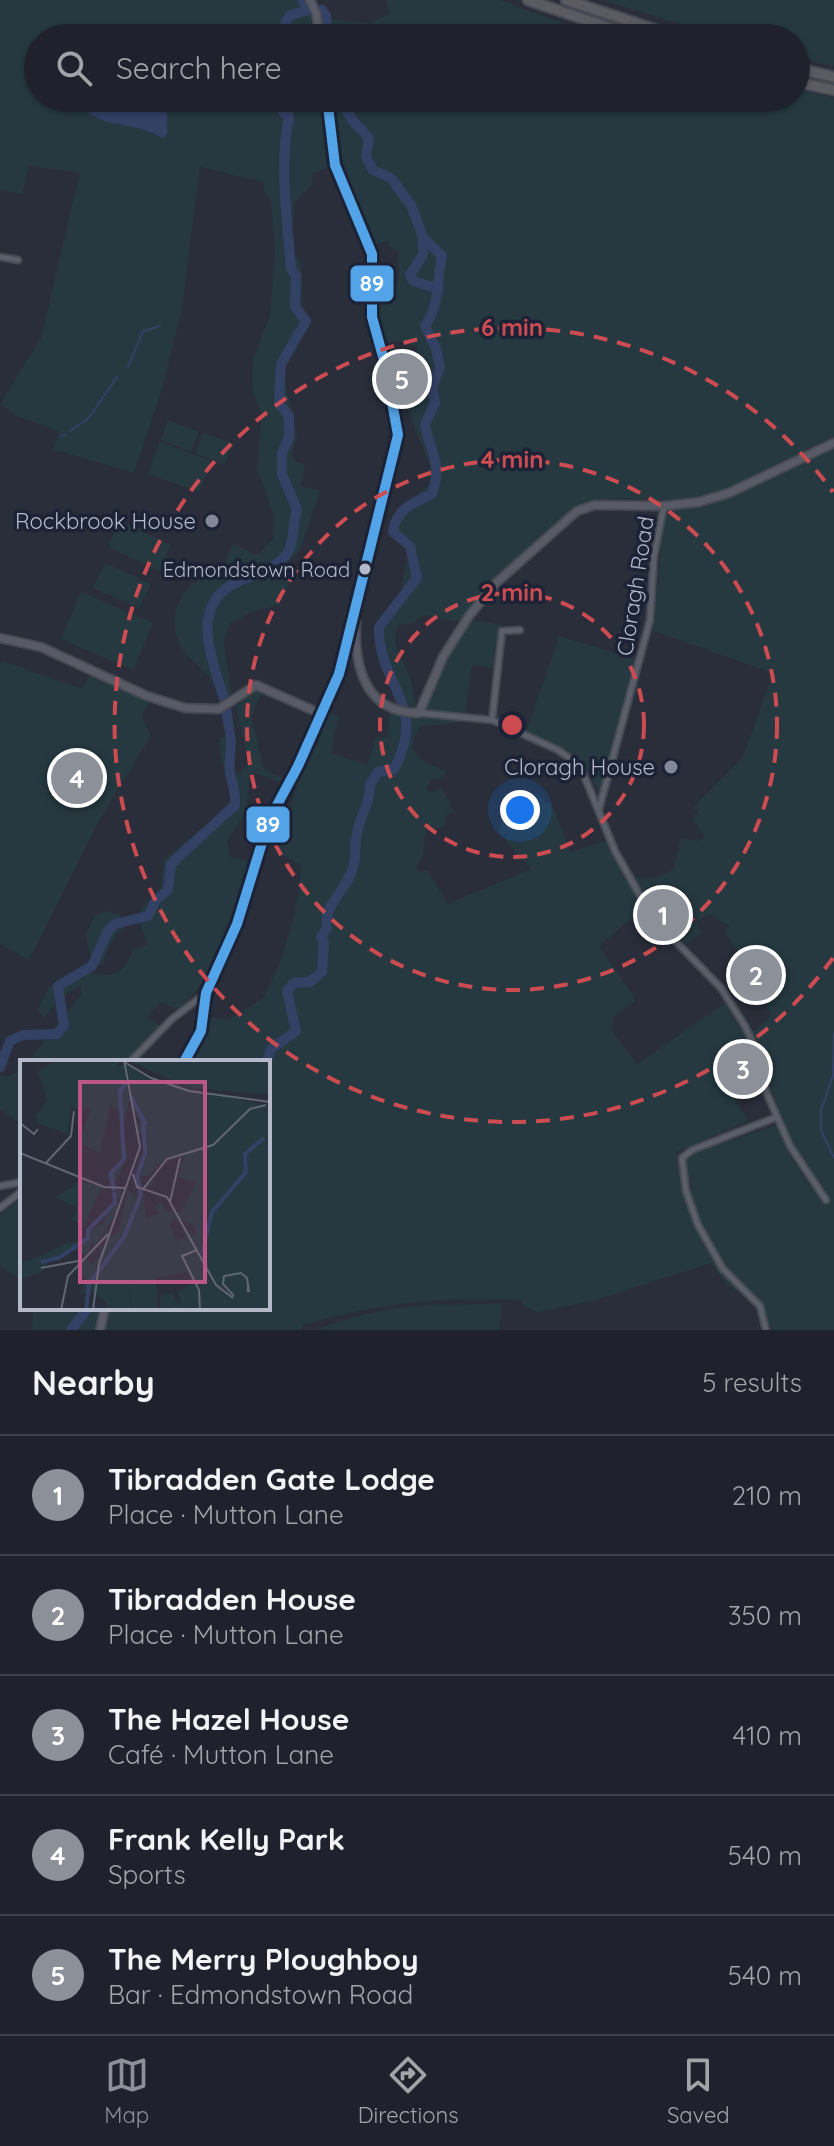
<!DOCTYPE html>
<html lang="en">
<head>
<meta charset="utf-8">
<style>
  body { margin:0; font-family:Quicksand,sans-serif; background:#2c2f38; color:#f1f3f6 }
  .you { position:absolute; left:520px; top:810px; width:28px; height:28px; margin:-20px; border:6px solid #fff; border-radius:50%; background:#1a73e8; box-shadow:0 0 0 12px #1a73e833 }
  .badge { display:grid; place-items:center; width:52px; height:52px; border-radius:50%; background:#8c9099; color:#fff; font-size:26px; font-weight:700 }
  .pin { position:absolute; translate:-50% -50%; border:4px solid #fff; box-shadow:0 2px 8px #0006 }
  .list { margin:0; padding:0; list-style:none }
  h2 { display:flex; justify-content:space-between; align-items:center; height:104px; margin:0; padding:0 32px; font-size:34px }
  h2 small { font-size:26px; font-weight:400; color:#a1a4a9 }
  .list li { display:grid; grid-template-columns:52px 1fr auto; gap:24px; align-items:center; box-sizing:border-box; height:120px; padding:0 32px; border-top:2px solid #3c3f48 }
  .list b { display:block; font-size:30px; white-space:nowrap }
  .list p { margin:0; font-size:26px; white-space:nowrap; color:#a1a4a9 }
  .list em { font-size:26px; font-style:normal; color:#a1a4a9 }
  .icon { flex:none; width:44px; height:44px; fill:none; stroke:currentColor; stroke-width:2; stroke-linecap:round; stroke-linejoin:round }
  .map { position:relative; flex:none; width:834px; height:1330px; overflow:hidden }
  .search { position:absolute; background:#1f222c; box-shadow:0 2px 6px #0004; left:24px; right:24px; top:24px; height:88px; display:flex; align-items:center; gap:20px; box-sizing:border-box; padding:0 28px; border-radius:44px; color:#a1a4a9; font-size:30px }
  .sheet { height:704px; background:#1f222c }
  nav { display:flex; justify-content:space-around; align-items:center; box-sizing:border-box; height:112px; border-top:2px solid #3c3f48; background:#1f222c; font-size:22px; color:#a1a4a9 }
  nav a { display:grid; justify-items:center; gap:4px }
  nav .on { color:#8c9099 }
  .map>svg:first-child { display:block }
</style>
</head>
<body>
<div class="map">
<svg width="834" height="1330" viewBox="0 0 834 1330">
  <rect width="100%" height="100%" fill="#292e3a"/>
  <path fill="#263941" d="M 0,0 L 304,0 L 313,16 L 317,38 L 38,38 L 38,98 L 325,98 L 328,168 L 313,173 L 312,185 L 295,201 L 291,248 L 302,264 L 303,310 L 308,326 L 283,373 L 297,436 L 292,453 L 296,462 L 305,465 L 301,486 L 320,491 L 301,548 L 285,566 L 292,578 L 279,605 L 253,611 L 229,624 L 224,642 L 231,694 L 221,703 C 216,696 216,687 211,680 C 203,667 186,658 179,643 C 164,609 189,576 222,570 L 233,544 L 257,555 L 273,540 L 274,515 L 257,469 L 262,413 L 254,396 L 252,377 L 254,357 L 270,315 L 275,251 L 271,200 L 264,191 L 264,182 L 200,167 L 182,308 L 162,390 L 134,473 L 52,449 L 60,434 L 58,431 L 15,415 L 0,404 L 41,338 L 80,173 L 29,166 L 22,193 L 0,191 Z
    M 386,0 L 500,0 L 603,38 L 323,37 L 321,18 L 370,23 L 390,14 Z
    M 603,0 L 834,0 L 834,66 L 796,57 L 796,38 L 724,38 Z
    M 796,89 L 834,98 L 834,438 C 797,454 747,484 710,495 C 671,507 607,489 576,507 L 486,589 L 459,622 L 425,615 L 414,623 L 399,625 C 387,648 406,660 411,681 C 413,690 414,698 416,707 L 399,704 L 393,695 L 390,672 L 376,643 L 380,617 L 403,594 C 399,578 409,563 409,547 L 392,536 C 388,509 412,500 429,485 L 430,466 L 409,412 L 417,348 L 407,341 L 382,341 L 376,322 L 376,298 L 387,294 L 399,280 L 398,251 L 392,250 L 388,241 L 374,244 L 339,158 L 333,106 L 345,104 L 341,98 L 373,98 L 379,105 L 395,98 L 796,98 Z
    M 168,420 L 199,432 L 191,451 L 161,440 Z
    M 203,433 L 233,444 L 225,464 L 195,453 Z
    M 160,442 L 211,461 L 199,492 L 148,474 Z
    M 834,446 L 834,1330 L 772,1330 L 757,1301 L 728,1286 L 711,1263 L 596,1300 L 537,1312 L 522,1304 L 522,1300 C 442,1296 379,1303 303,1325 L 302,1330 L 32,1330 L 33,1308 L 268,1308 L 268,1062 L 176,1062 L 189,1046 L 200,1015 L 229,1020 C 236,1016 261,1000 264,996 C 283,963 301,902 301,865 L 278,852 L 298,780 L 324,712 L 338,716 L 331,753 L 367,765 L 377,736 L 387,739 L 390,714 L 459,719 L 457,723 L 421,726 L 414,737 L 412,749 L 424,762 L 445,771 L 445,778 L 432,779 L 426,788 L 430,793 L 441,788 L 451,803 L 449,807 L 456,810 L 445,816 L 444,827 L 426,830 L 423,856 L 415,868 L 420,872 L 427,870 L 448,904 L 531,869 L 499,833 L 501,824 L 538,794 L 547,804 L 551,802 L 570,852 L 607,841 L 644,908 L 599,946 L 636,1000 L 613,1017 L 612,1031 L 637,1064 L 725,1003 L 749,1041 L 720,1049 L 738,1105 L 748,1121 L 676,1152 L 687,1190 L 695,1187 L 691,1186 L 686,1160 L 697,1152 L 777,1125 L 792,1160 L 812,1187 L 820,1187 L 790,1143 L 751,1033 L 771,1016 L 764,999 L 770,983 L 782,974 L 768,953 L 749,966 L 724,931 L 730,927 L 710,914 L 697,922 L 701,934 L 687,944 L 665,925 L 675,916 L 673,909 L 652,908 L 636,879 L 657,877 L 673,870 L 681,839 L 699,841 L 705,837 L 692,819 L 699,812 L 693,808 L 743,757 L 773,673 L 653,631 L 664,516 L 675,509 L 700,505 Z
    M 120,521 L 171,545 L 159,571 L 108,547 Z
    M 105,563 L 151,584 L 139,608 L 93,588 Z
    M 81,592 L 153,623 L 133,670 L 61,639 Z
    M 469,619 L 502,625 L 499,644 L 495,645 L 494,668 L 472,665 L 465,713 L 426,710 L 442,666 Z
    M 559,636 L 637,660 L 600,796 L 584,763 L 526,733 Z
    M 3,661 L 82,689 L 91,673 L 149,701 L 142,717 L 151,736 L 99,820 L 29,960 L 0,944 L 0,666 Z
    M 254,688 L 277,695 L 276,699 L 261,695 L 251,717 L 264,770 L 285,779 L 282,783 L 254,773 L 250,775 L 246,812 L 227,840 L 230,857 L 253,862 C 236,917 221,969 179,1010 L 161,1002 L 146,1018 L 161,1027 L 127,1062 L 85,1062 L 82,1059 L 79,1062 L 28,1062 L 81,995 L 81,986 L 62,996 L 44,1018 L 38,1010 C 42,1002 47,988 54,983 C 91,954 113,1000 133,950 L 147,945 L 138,917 L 144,905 L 160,890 L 164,859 L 230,806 C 235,787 217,763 220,738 L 228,735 L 231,738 L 235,772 L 239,774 L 249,764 L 236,707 Z
    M 105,911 L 120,915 L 125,929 L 114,936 L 101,966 L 92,960 L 86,936 L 94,916 Z
    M 22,1070 L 22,1124 L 0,1109 L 0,1075 L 6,1077 Z
    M 22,1197 L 22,1281 L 0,1266 L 0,1215 Z
    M 502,1304 L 499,1330 L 318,1330 C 380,1303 435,1305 502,1304 Z"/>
  <path fill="#334165" d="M 100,98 C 120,98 133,102 154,101 L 167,111 L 167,134 L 163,139 C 140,122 111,129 89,113 Z"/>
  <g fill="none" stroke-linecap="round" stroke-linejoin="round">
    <path stroke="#334165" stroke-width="2" d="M 128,367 L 143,331 L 160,326
      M 70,431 L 89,418 L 117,377
      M 61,436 L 66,434
      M 834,1033 L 833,1076 L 821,1110 L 821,1130 L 834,1158"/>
    <path stroke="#334165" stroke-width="10" d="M 302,0 L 309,10 L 322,10 L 326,16 L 328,38
      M 277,38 L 290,15 L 309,10
      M 338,98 L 353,121 L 369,138 L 366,157 L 373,170 L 391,178 L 412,207 L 423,237 L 423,255 L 410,275 L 413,281 L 439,289
      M 229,728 C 227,718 227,708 224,698 C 211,656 187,601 242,580 C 259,574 278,568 288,552 C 295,539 292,524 297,510 L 282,474 L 282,453 L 289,438 L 289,416 L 279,404 L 281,364 L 306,321 L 295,307 L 296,276 L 291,269 C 287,217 279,167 289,116 L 283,112 L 279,98
      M 267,1062 L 271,1049 L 296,1031 L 287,991 L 294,983 L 310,982 L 322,972 L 324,941 L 321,937 L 327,928 C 323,906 345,891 352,871 C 357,858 354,846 357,833 C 360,816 371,802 370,784 L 378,772 L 394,769 C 429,705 378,686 379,627 L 417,578 L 410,546 L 393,532 C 396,509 413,503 432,494 C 443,464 431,454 425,425 L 435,402 L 432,388 L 440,367 L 436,348 L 425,326 C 441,302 436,282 442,256 L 423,237
      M 0,1067 L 10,1041 L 23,1035 L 57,1034 L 64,1026 L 58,986 L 92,966 L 108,931 L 115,924 L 148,916 L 156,900 L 168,890 L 171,864 L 235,805 C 236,792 233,786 230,773 C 228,760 233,747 230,734
      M 71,1330 L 88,1308"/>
    <defs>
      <path id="street" d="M 0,257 L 18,260
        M 420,713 L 492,720 L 558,750 L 580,766 L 615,851 L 652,917 L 721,988 L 745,1026 L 755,1047 L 767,1094 L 790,1146 L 826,1200
        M 492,720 L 502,631 L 520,630
        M 599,809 L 650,620 L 654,556 L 664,506
        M 130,1062 L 172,1019 L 206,993
        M 0,1186 L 22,1182
        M 0,1208 L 22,1191
        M 766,1330 L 760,1306 L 723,1269 L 698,1225 L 686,1191 L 682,1158 L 692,1150 L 777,1117"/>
      <path id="secondary" d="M 310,0 L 316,13 L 320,38
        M 351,615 L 356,620 C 354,664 363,713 419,713 L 443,657 L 469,616 L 495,584 L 577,511 L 595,505 L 664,506 L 699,502 L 729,493 L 834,443
        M 0,638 L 41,647 L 147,696 L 185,708 L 219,709 L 256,685 L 319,713
        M 184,1062 L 201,1031 L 206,993 L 237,924 L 269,820 L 298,766 L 339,674 L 398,435 L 385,364 L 372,317 L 372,254 L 335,165 L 327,98
        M 100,1330 L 105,1308"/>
      <path id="highway" d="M 528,0 L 639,38
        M 566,0 L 681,38
        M 796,68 L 834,77
        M 796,82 L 834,90"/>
    </defs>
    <use href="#street" stroke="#464a53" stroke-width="9"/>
    <use href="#secondary" stroke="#464a53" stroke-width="11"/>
    <use href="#highway" stroke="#464a55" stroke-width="13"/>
    <use href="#street" stroke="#5a5e68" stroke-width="5"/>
    <use href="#secondary" stroke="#585b66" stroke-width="7"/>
    <use href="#highway" stroke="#5b5c61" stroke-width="9"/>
    <defs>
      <path id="bus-1" d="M 184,1062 L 201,1031 L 206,993 L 237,924 L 269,820 L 298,766 L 339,674 L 398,435 L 385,364 L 372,317 L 372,254 L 335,165 L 327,98"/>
    </defs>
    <use href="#bus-1" stroke="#1c2336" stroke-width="16"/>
    <use href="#bus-1" stroke="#53a3e8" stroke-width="10"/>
  </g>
  <g fill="none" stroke="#cd4c51" stroke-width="4" stroke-dasharray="14 10">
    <circle cx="512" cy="725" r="132"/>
    <circle cx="512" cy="725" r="265"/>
    <path d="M833 958A397 397 0 1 1 833 492"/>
  </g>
  <g fill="#838898" stroke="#1c2336" stroke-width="3">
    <circle cx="212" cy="521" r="8"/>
    <circle cx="671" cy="767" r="8"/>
  </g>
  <circle fill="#b3b9cb" stroke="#1c2336" stroke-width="3" cx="365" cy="569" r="7"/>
  <g text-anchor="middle" stroke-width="7" stroke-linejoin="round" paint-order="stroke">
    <g font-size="20" fill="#b3b9cb" stroke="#1c2336" text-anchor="end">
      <text x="350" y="577">Edmondstown Road</text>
    </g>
    <g font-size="22" fill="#b3b9cb" stroke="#1c2336" text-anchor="end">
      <text x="196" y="529">Rockbrook House</text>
      <text x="655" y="775">Cloragh House</text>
    </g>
    <g font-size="22" fill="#b3b9cb" stroke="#1c2336">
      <text transform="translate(635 586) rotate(-81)" y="8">Cloragh Road</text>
    </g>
  </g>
  <g transform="translate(20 1060)">
    <rect width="250" height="250" fill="#292e3a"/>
    <path d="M 38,0 L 99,0 L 96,8 L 105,4 L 128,19 L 250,46 L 250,250 L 181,250 L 178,243 L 179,250 L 140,250 L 140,235 L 152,233 L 158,243 L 146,248 L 161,243 L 158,231 L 175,223 L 167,212 L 135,218 L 139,250 L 112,250 L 108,221 L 111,250 L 86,250 L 87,244 L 72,231 L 61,234 L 65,217 L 54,209 L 66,199 L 72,204 L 76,201 L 81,190 L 72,182 L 68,196 L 51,188 L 40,200 L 30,200 L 20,213 L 0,219 L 0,200 L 9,201 L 49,182 L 63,183 L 72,172 L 66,175 L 67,170 L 82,164 L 99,125 L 102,140 L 97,138 L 98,152 L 77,184 L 82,188 L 90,175 L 99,172 L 108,129 L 115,137 L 124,129 L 130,116 L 120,116 L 119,127 L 116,119 L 124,95 L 122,74 L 117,73 L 120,60 L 109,40 L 102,78 L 108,96 L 93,128 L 86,116 L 101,103 L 99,49 L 90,47 L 80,93 L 59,83 L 71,48 L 54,50 L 51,43 L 48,74 L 18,63 L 16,56 L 27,41 L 18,11 ZM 148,97 L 164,97 L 158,117 L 176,123 L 161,153 L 145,150 L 141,141 L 135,147 L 139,153 L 127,158 L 122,133 L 134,122 L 130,114 ZM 157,158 L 175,166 L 176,175 L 169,173 L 156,182 L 150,164 ZM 107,0 L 250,0 L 250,35 L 171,28 ZM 60,121 L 82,127 L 64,166 L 51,159 L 58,148 L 36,137 Z" fill="#263941" fill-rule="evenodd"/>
    <path fill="none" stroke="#334165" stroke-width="4" d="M 111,37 L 126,65M 94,131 L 91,113 L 104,99 L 100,31 L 106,23M 21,202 L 39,198 L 68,178 L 68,170 L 95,143 L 94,132M 186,207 L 183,189 L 192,152 L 226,112 L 225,94 L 244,78M 66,250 L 69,224 L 104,177 L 121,135 L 117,116 L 125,94 L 123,57"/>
    <path fill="none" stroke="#606674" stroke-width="2" d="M 101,0 L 131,18 L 169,31 L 250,42M 0,63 L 14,74 L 18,69M 0,93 L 84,127 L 105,128M 25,104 L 51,76 L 54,51M 113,114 L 117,127 L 147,137 L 196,225 L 213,238M 123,129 L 147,99 L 193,85 L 230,49 L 246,45M 150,142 L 160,98M 177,190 L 162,196 L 179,230 L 180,250M 21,208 L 63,200M 214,236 L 203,224 L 204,216 L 221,213 L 227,218 L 229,231 L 228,231 L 228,226M 41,250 L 48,216 L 88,174M 73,250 L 79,204 L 120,87 L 104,0"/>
    <path fill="#bc5888" fill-opacity="0.15" stroke="#bc5888" stroke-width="4" d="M 60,22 L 185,22 L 185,222 L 60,222 Z"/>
    <rect width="250" height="250" fill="none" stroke="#b3b9cb" stroke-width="4"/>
  </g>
  <circle cx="512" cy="725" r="12" fill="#cd4c51" stroke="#1c2336" stroke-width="4"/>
  <g font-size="24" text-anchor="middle" font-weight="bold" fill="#cd4c51" stroke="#1c2336" stroke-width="7" stroke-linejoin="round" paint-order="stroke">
    <text x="512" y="336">6 min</text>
    <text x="512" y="468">4 min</text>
    <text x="512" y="601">2 min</text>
  </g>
  <g stroke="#1c2336" stroke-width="3">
    <rect x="349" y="264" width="46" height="39" rx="8" fill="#53a3e8"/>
    <rect x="245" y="805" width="46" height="39" rx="8" fill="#53a3e8"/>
  </g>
  <g font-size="22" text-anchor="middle" font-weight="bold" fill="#fff">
    <text x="372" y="291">89</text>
    <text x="268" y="832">89</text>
  </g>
</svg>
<div class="you"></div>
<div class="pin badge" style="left:663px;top:915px">1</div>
<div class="pin badge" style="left:756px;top:975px">2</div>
<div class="pin badge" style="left:743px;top:1069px">3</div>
<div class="pin badge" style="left:77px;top:778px">4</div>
<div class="pin badge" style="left:402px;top:379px">5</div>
<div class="search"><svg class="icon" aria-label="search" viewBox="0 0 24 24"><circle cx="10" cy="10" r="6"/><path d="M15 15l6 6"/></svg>Search here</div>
</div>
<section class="sheet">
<h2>Nearby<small>5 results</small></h2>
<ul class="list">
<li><span class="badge">1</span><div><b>Tibradden Gate Lodge</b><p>Place · Mutton Lane</p></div><em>210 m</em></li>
<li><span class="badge">2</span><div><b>Tibradden House</b><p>Place · Mutton Lane</p></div><em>350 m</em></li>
<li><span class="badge">3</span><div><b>The Hazel House</b><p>Café · Mutton Lane</p></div><em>410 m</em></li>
<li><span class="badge">4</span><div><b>Frank Kelly Park</b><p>Sports</p></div><em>540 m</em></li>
<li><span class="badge">5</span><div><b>The Merry Ploughboy</b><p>Bar · Edmondstown Road</p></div><em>540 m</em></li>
</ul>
</section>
<nav>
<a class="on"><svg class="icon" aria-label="map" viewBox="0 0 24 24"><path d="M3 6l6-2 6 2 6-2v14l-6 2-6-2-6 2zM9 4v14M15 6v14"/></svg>Map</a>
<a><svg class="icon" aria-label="directions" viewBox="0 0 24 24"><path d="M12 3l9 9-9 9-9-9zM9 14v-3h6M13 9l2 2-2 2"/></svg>Directions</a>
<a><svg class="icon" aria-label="saved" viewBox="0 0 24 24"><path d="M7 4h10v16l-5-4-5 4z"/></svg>Saved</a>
</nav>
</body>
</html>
